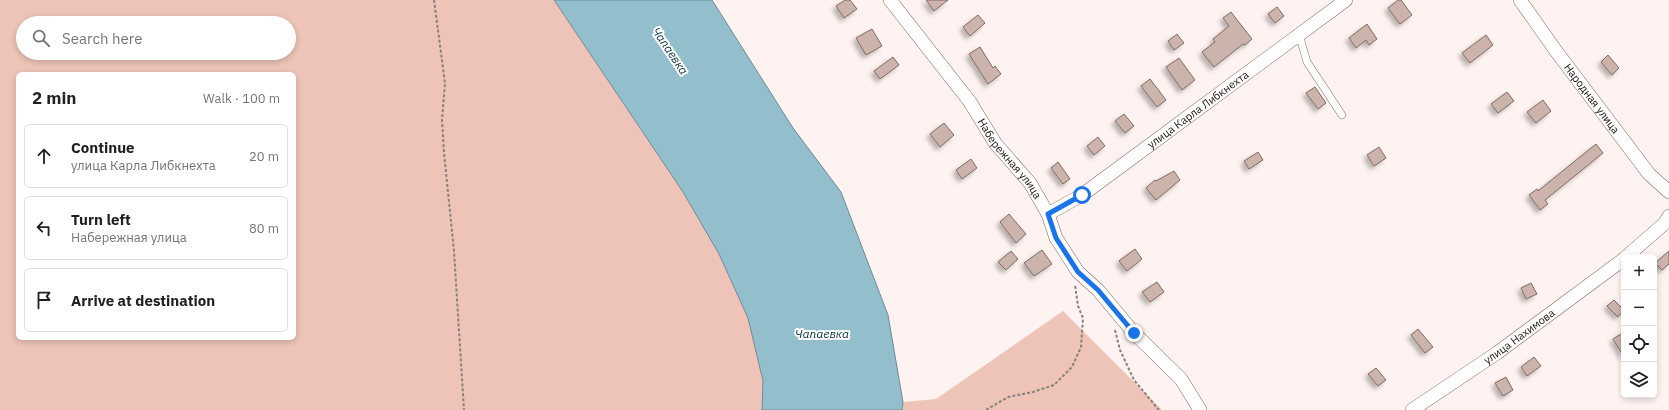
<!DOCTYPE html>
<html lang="en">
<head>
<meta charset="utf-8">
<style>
  body { margin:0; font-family:"IBM Plex Sans",sans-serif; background:#f6f6f6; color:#202124 }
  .controls { position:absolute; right:12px; bottom:12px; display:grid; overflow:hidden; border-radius:6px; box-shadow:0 2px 6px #0003 }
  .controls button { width:36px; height:36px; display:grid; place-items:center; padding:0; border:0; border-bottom:1px solid #e0e0e0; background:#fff; color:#202124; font:20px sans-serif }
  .stop { position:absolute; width:12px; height:12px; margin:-9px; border:3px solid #1a73e8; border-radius:50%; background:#fff }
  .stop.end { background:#1a73e8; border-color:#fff; box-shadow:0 1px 4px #0008 }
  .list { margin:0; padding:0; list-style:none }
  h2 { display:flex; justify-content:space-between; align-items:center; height:52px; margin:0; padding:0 16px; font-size:17px }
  h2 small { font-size:13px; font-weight:400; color:#757577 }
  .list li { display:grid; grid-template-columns:26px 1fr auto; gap:12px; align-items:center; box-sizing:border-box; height:64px; margin:0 8px 8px; padding:0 8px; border:1px solid #e0e0e0; border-radius:6px }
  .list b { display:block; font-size:15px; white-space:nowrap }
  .list p { margin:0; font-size:13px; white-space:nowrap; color:#757577 }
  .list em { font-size:13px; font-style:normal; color:#757577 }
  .icon { flex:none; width:22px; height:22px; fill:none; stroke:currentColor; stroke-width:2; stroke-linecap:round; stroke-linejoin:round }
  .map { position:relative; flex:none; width:1669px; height:410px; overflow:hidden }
  .search { position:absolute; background:#fff; box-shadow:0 2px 6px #0003; left:16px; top:16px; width:280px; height:44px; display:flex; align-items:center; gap:10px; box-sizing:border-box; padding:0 14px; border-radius:22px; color:#757577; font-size:15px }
  .panel { position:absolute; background:#fff; box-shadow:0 2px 6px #0003; left:16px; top:72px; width:280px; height:268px; border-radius:6px }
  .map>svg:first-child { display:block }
</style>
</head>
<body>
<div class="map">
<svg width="1669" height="410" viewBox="0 0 1669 410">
  <defs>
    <filter id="shadow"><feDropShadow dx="-3.5" dy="3.5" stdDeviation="2" flood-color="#0004"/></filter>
  </defs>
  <rect width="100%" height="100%" fill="#fef3f0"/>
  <path fill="#edc4b7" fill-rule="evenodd" d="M 0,0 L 554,0 L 683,192 L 719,254 L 748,318 L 763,381 L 762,410 L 0,410 ZM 23,23 L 289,23 L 289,53 L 23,53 ZM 18,74 L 294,74 L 294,338 L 18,338 Z
    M 1063,311 L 1162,410 L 902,410 L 903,402 L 936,399 Z"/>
  <path fill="#93bfcc" stroke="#6f8b94" d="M 554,0 L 712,0 L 793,128 L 841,192 L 888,315 L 903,402 L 902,410 L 762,410 L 763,381 L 748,318 L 719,254 L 683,192 Z"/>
  <path fill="#ccb3ab" stroke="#806a62" filter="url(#shadow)" d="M 845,0 L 850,0 L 857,9 L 844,18 L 836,6 Z
    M 926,0 L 948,0 L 934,11 Z
    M 1398,0 L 1401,0 L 1412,15 L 1400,24 L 1388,8 Z
    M 1277,7 L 1284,16 L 1275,23 L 1268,14 Z
    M 1231,12 L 1252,39 L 1245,45 L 1243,44 L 1214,67 L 1202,52 L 1215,42 L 1213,39 L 1229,26 L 1223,18 Z
    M 978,15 L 985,23 L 970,36 L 963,27 Z
    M 1367,24 L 1377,39 L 1369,45 L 1366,40 L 1356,48 L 1349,38 Z
    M 872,29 L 882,46 L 866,55 L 856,38 Z
    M 1177,34 L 1184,43 L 1174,50 L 1168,41 Z
    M 1486,35 L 1493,45 L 1470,63 L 1462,53 Z
    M 980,47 L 993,68 L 995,66 L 1001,74 L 988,84 L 969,54 Z
    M 1608,55 L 1619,68 L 1612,75 L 1601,62 Z
    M 893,57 L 899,65 L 880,79 L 874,71 Z
    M 1179,58 L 1195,80 L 1182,90 L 1166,67 Z
    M 1150,79 L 1166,100 L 1157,107 L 1141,86 Z
    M 1315,87 L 1326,103 L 1318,109 L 1306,93 Z
    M 1507,92 L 1514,101 L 1498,113 L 1491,104 Z
    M 1543,100 L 1551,111 L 1536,123 L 1527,112 Z
    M 1124,114 L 1134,126 L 1125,133 L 1115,121 Z
    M 944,123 L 954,135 L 940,147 L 930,134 Z
    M 1098,137 L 1105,146 L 1094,155 L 1087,146 Z
    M 1596,144 L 1603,153 L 1545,200 L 1548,204 L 1540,210 L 1529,195 L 1537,189 L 1538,191 Z
    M 1379,147 L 1386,158 L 1374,166 L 1367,155 Z
    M 1258,152 L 1263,160 L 1249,169 L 1244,161 Z
    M 971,159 L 977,168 L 962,179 L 956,170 Z
    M 1058,162 L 1070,179 L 1063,184 L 1051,168 Z
    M 1174,171 L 1180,180 L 1156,200 L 1146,188 L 1155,180 L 1156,181 Z
    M 1009,214 L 1026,234 L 1016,243 L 1000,222 Z
    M 1135,249 L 1142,259 L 1127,271 L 1119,261 Z
    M 1042,250 L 1052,264 L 1034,276 L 1024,263 Z
    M 1011,251 L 1018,259 L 1006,270 L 998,262 Z
    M 1669,251 L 1669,264 L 1662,270 L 1655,263 Z
    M 1157,282 L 1164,292 L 1150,302 L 1142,292 Z
    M 1531,283 L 1537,294 L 1526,299 L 1521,288 Z
    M 1614,300 L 1624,310 L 1618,317 L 1607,306 Z
    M 1418,329 L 1433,347 L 1425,353 L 1411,335 Z
    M 1624,332 L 1624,357 L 1613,339 Z
    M 1534,357 L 1541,366 L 1527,376 L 1521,367 Z
    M 1376,368 L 1386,380 L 1378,386 L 1368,374 Z
    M 1506,377 L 1513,390 L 1503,396 L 1495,383 Z"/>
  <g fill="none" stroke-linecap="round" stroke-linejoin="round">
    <defs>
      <path id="lane" d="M 1299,34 L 1307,62 L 1342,115"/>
      <g id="street">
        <path id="s1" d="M 890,0 L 970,102 L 995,143 L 1030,183 L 1048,214 L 1056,238 L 1078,272 L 1098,290 L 1134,333 L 1181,379 L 1200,410"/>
        <path id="s2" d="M 1520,0 L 1556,51 L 1649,174 L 1669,192"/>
        <path id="s3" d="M 1048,214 L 1082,195 L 1346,0"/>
        <path d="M 1626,257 L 1665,223 L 1669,216"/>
        <path id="s4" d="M 1412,410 L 1497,353 L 1624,259"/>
      </g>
    </defs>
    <use href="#lane" stroke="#7e6760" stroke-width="8"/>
    <use href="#street" stroke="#7e6760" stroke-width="14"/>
    <path stroke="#8a807d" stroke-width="2" stroke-dasharray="3 2" stroke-linecap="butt" d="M 434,0 L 445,83 L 442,120 L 444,153 L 454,251 L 464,410
      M 1115,330 L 1120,350 L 1134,380 L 1159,410
      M 986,410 L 1008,397 L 1033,392 L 1054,385 L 1072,367 L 1081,347 L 1083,318 L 1078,306 L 1075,285"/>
    <use href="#lane" stroke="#fff" stroke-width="7"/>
    <use href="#street" stroke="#fff" stroke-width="13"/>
  </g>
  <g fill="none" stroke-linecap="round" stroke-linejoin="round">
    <path stroke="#1a73e8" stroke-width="5" d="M 1082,195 L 1048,214 L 1056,238 L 1078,272 L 1098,290 L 1134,333"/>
  </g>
  <g text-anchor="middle" stroke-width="4" stroke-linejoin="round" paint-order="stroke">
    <g font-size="11" fill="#1b1310" stroke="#fff">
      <text dy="4" stroke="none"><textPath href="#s2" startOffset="122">Народная улица</textPath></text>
      <text dy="4" stroke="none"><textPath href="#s3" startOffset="183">улица Карла Либкнехта</textPath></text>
      <text dy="4" stroke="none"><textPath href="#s1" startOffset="199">Набережная улица</textPath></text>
      <text dy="4" stroke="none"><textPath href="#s4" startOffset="130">улица Нахимова</textPath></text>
    </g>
    <g font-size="12" font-style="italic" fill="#09343e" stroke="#fff">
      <text transform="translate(670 51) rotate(56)" y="4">Чапаевка</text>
      <text x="822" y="338">Чапаевка</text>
    </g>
  </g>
</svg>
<div class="controls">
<button>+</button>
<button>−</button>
<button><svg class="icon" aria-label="locate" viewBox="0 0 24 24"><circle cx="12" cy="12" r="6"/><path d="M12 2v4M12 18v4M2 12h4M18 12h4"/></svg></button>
<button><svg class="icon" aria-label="layers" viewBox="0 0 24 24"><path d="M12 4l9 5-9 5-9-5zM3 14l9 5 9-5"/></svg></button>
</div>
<div class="stop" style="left:1082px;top:195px"></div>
<div class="stop end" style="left:1134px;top:333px"></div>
<div class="search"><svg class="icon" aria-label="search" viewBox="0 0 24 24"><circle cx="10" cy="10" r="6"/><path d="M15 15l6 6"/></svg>Search here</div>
<section class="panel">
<h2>2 min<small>Walk · 100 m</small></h2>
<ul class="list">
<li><svg class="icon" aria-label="ahead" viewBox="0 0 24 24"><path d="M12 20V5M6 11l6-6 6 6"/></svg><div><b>Continue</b><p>улица Карла Либкнехта</p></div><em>20 m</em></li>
<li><svg class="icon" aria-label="left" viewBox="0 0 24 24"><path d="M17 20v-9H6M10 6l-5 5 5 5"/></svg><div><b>Turn left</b><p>Набережная улица</p></div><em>80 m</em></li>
<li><svg class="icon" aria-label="arrive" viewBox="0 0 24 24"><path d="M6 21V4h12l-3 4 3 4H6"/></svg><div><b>Arrive at destination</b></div></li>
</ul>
</section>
</div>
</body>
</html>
